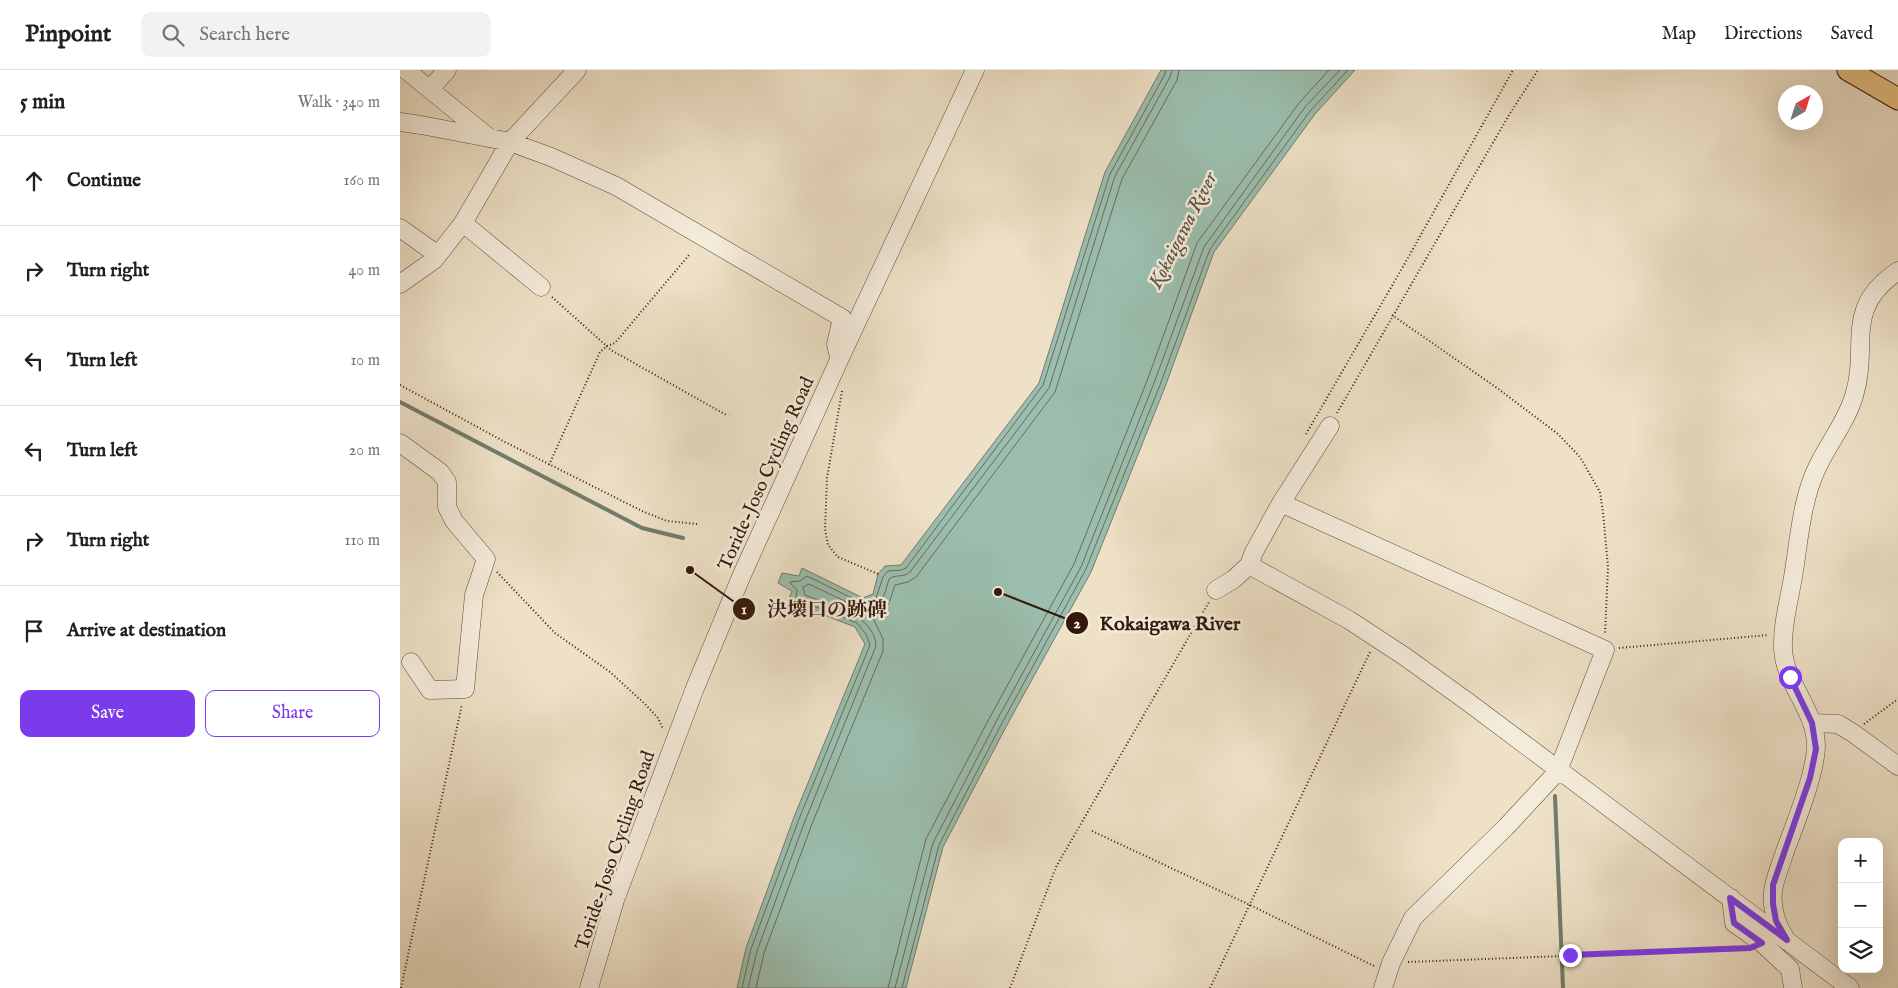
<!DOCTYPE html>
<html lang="en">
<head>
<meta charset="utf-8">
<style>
  body { margin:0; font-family:"IM FELL English","Noto Serif JP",serif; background:#f2f2f2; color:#202124 }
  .controls { position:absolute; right:15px; bottom:15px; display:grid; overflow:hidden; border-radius:10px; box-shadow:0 5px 20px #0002 }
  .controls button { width:45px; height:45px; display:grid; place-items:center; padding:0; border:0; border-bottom:1px solid #e0e0e0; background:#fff; color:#202124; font:25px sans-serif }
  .compass { position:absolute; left:1378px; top:15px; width:45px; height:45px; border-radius:50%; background:#fff; box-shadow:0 5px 20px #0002; rotate:39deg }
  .stop { position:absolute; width:15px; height:15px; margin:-11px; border:4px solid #7c3aed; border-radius:50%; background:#fff }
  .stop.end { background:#7c3aed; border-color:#fff; box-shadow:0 1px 5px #0008 }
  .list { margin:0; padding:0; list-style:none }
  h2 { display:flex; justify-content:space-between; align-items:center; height:65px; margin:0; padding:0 20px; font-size:21px }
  h2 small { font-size:16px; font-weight:400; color:#757577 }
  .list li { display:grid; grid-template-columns:32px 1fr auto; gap:15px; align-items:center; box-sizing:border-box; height:90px; padding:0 20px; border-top:1px solid #e0e0e0 }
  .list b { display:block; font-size:19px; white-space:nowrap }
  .list em { font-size:16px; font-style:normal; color:#757577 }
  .actions { display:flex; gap:10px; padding:15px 20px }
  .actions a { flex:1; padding:11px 0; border:1px solid #7c3aed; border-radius:10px; text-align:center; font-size:18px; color:#7c3aed }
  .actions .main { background:#7c3aed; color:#fff }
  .icon { flex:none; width:28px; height:28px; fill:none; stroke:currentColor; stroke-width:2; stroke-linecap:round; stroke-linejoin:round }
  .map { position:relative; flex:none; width:1498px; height:918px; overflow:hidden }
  header { display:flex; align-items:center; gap:30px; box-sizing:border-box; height:70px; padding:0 25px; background:#fff; border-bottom:1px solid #e0e0e0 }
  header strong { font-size:24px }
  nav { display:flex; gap:28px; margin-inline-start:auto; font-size:18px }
  .search { width:350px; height:45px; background:#f2f2f2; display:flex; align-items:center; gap:12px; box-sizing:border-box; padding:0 18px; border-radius:10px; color:#757577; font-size:19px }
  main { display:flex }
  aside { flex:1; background:#fff }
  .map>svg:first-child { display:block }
</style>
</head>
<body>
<header>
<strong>Pinpoint</strong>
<div class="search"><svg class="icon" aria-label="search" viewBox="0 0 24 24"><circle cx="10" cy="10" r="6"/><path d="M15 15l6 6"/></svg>Search here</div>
<nav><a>Map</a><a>Directions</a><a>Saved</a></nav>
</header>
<main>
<aside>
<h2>5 min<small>Walk · 340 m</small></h2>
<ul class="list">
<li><svg class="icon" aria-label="ahead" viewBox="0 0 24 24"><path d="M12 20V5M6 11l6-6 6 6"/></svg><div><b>Continue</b></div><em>160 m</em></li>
<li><svg class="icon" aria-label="right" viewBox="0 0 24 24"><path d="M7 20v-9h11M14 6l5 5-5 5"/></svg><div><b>Turn right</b></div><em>40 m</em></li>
<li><svg class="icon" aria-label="left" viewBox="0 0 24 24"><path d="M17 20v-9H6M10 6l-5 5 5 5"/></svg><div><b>Turn left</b></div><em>10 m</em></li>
<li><svg class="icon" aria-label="left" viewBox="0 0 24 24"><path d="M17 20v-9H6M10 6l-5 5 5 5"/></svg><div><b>Turn left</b></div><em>20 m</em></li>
<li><svg class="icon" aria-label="right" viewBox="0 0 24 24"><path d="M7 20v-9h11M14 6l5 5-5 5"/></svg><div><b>Turn right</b></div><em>110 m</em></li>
<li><svg class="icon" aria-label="arrive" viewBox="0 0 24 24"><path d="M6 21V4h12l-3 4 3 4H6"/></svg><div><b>Arrive at destination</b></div></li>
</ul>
<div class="actions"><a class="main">Save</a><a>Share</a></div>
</aside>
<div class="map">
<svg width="1498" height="918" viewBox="0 0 1498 918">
  <rect width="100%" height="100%" fill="#eee1c7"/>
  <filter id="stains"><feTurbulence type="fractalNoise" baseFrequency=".004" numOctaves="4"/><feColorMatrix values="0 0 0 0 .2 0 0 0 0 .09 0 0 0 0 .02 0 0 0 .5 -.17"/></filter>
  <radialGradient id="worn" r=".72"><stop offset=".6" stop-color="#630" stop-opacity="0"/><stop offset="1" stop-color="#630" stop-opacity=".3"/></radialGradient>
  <path fill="#9bbeae" stroke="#727c6d" d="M 761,0 L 955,0 L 915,44 L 814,182 L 765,317 L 691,502 L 607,655 L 543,777 L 506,918 L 337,918 L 346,878 L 394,747 L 465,574 L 455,557 L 388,531 L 392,521 L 378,513 L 382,503 L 399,506 L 402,498 L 463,528 L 473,524 L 478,504 L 485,496 L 501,495 L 639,313 L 705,102 Z"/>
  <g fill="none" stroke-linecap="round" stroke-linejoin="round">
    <path stroke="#686b5c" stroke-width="1" d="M 342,918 L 351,879 L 399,749 L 470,575 L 466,564 L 457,553 L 396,529 L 397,520 L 391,514 L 390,512 L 400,511 L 407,506 L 462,533 L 476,528 L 483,507 L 488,501 L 502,500 L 506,498 L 643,315 L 710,104 L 765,4 L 765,0
      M 348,918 L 357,881 L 405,751 L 476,576 C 475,544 428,535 405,525 L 403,517 L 409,514 L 461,539 C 483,540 484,525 489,509 C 495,504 504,508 510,502 L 649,318 L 715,106 L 770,7 L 772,0
      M 356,918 L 364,883 L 412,754 L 483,581 L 483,569 L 472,546 C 492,533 487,538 495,515 L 508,512 L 516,507 L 655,322 L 722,109 L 777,10 L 779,0
      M 488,918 L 526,769 L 590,647 L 674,494 L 747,311 L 797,173 L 899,33 L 929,0
      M 495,918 L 533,773 L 597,650 L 681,497 L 754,313 L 804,177 L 905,37 L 940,0
      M 502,918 L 539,775 L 602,653 L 686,499 L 760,315 L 810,179 L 910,41 L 948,0"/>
    <path stroke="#727c6d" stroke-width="4" d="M 0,332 L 242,458 L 283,468
      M 1155,726 L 1163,918"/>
    <defs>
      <path id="minor" d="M 6,0 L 87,66
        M 30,19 L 47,0
        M 0,52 L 21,55 L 110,72 L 151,87 L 216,116 L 442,248 L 436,274 L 439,287
        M 63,153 L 141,217
        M 0,158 L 38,185
        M 0,214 L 34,190 L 63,153 L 110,72 L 177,0
        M 0,373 L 40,402 L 47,412 L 47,437 L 54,451 L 86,489 L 74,525 L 65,619 L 30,620 L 11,592
        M 881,433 L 1205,580 L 1158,701 L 1106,757 L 1013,848 L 991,893 L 983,918
        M 849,495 L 949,550 L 1004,586 L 1068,632 L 1450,918
        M 816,520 L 834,509 L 849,495 L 854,482 L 881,433 L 930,356
        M 1412,653 L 1438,654 L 1453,663 L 1498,696
        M 1331,828 L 1334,853 L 1362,873 L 1390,899 L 1393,918
        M 1384,866 C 1378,856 1374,846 1373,834 C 1371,817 1378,803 1383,787 C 1394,756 1414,709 1416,678 C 1417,641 1385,615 1383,579 C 1382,555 1389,531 1393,507 C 1399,472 1401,433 1416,400 C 1427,375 1446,353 1454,326 C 1470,274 1442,239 1498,201
        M 189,918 L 215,830 L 295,618 L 341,507 L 439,290 L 575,0"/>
      <path id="major" d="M 1448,0 L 1498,29"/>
    </defs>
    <use href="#minor" stroke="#624a3a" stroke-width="19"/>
    <use href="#major" stroke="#34180b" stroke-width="23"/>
    <path stroke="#34180b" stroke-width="2" stroke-dasharray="1 2.5" stroke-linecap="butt" d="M 152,227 L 211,280 L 328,346
      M 992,245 L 1097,318 L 1158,364 L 1180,387 L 1200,422 L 1203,442 L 1208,497 L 1205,565
      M 0,315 L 105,372 L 242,441 L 267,451 L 297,454
      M 442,321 L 427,408 L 425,459 L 428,475 L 438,487 L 478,504
      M 937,343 L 1109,45 L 1138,0
      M 906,364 L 1004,195 L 1113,0
      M 149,395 L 200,282 L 207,276 L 215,273 L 289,185
      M 97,502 L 155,563 L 210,602 L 245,634 L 258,648 L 263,659
      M 1219,578 L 1369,565
      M 1464,654 L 1498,629
      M 692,761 L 850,835 L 974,896
      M 1008,892 L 1343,879
      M 1,918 L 62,634
      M 610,918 L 656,797 L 809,532
      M 810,918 L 970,582"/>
    <use href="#minor" stroke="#f4ecdb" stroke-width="18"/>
    <use href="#major" stroke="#e7c084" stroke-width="21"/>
  </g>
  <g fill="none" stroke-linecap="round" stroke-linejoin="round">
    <path stroke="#7c3aed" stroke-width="6" d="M 1170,885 L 1350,878 L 1362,873 L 1334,853 L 1330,828 L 1387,870 L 1376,851 L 1373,834 L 1373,815 L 1410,708 L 1416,679 L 1412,653 L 1390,607"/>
  </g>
  <g text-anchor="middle" stroke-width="5" stroke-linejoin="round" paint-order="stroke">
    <g font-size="19" fill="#34180b" stroke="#f4ecdb">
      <text transform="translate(365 403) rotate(-66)" y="7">Toride-Joso Cycling Road</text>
      <text transform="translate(214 780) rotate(-71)" y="7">Toride-Joso Cycling Road</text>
    </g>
    <g font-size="20" font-style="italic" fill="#585244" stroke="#f4ecdb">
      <text transform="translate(782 160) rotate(-63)" y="7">Kokaigawa River</text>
    </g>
  </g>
  <path fill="none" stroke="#34180b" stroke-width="2" d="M290 500L344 539M598 522L677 553"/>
  <g fill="#34180b" stroke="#f4ecdb" stroke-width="2">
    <circle cx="290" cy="500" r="5"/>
    <circle cx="598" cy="522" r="5"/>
    <circle cx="344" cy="539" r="12"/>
    <circle cx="677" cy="553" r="12"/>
  </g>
  <g font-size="15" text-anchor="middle" font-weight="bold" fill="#fff">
    <text x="344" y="544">1</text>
    <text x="677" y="558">2</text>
  </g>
  <g font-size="20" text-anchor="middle" font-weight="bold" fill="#34180b" stroke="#f4ecdb" stroke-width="5" stroke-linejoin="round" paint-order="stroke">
    <text x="427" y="546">決壊口の跡碑</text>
    <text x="770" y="560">Kokaigawa River</text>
  </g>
  <rect width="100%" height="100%" filter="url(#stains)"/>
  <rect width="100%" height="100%" fill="url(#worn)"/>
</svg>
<div class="controls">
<button>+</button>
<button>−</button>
<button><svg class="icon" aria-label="layers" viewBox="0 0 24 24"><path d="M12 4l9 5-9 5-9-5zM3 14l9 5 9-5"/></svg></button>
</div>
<svg class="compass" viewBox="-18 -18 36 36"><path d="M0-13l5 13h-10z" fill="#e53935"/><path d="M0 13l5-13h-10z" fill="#757577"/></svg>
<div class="stop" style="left:1390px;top:607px"></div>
<div class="stop end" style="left:1170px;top:885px"></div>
</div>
</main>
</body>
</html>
